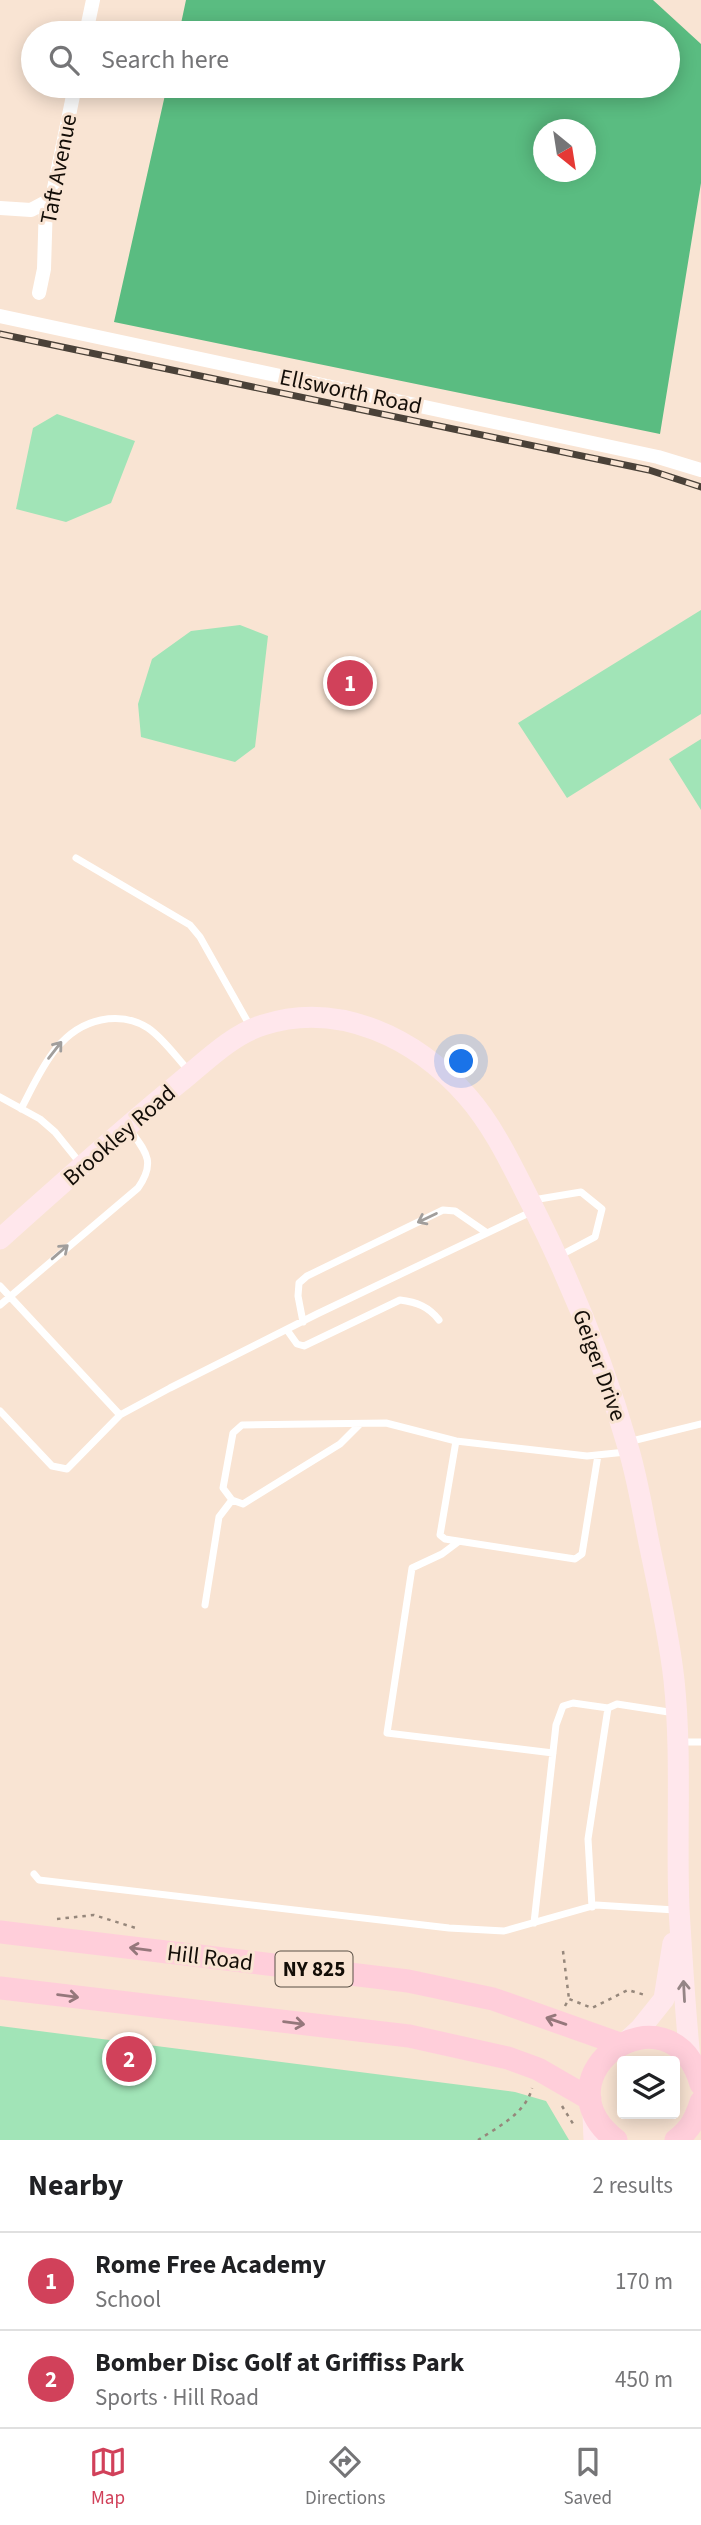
<!DOCTYPE html>
<html lang="en">
<head>
<meta charset="utf-8">
<style>
  body { margin:0; font-family:"Source Sans 3",sans-serif; background:#f2f2f2; color:#202124 }
  .controls { position:absolute; right:21px; bottom:21px; display:grid; overflow:hidden; border-radius:7px; box-shadow:0 4px 18px #0003 }
  .controls button { width:63px; height:63px; display:grid; place-items:center; padding:0; border:0; border-bottom:2px solid #e0e0e0; background:#fff; color:#202124; font:35px sans-serif }
  .compass { position:absolute; left:533px; top:119px; width:63px; height:63px; border-radius:50%; background:#fff; box-shadow:0 4px 18px #0003; rotate:150deg }
  .you { position:absolute; left:462px; top:1062px; width:24px; height:24px; margin:-18px; border:5px solid #fff; border-radius:50%; background:#1a73e8; box-shadow:0 0 0 10px #1a73e833 }
  .badge { display:grid; place-items:center; width:46px; height:46px; border-radius:50%; background:#d1415a; color:#fff; font-size:23px; font-weight:700 }
  .pin { position:absolute; translate:-50% -50%; border:4px solid #fff; box-shadow:0 2px 7px #0006 }
  .list { margin:0; padding:0; list-style:none }
  h2 { display:flex; justify-content:space-between; align-items:center; height:91px; margin:0; padding:0 28px; font-size:30px }
  h2 small { font-size:23px; font-weight:400; color:#757577 }
  .list li { display:grid; grid-template-columns:46px 1fr auto; gap:21px; align-items:center; box-sizing:border-box; height:98px; padding:0 28px; border-top:2px solid #e0e0e0 }
  .list b { display:block; font-size:26px; white-space:nowrap }
  .list p { margin:0; font-size:23px; white-space:nowrap; color:#757577 }
  .list em { font-size:23px; font-style:normal; color:#757577 }
  .icon { flex:none; width:38px; height:38px; fill:none; stroke:currentColor; stroke-width:2; stroke-linecap:round; stroke-linejoin:round }
  .map { position:relative; flex:none; width:701px; height:2140px; overflow:hidden }
  .search { position:absolute; background:#fff; box-shadow:0 4px 18px #0003; left:21px; right:21px; top:21px; height:77px; display:flex; align-items:center; gap:18px; box-sizing:border-box; padding:0 24px; border-radius:38px; color:#757577; font-size:26px }
  .sheet { height:287px; background:#fff }
  nav { display:flex; justify-content:space-around; align-items:center; box-sizing:border-box; height:98px; border-top:2px solid #e0e0e0; background:#fff; font-size:19px; color:#757577 }
  nav a { display:grid; justify-items:center; gap:4px }
  nav .on { color:#d1415a }
  .map>svg:first-child { display:block }
</style>
</head>
<body>
<div class="map">
<svg width="701" height="2140" viewBox="0 0 701 2140">
  <rect width="100%" height="100%" fill="#f9e4d3"/>
  <path fill="#a1e4b7" d="M 57,414 L 135,441 L 111,503 L 66,522 L 16,509 L 33,428 Z
    M 701,610 L 701,714 L 567,798 L 518,723 Z
    M 240,625 L 268,636 L 255,747 L 235,762 L 141,737 L 138,704 L 152,659 L 191,631 Z
    M 701,739 L 701,810 L 669,759 Z
    M 0,2026 L 515,2092 L 546,2101 L 569,2140 L 0,2140 Z"/>
  <path fill="#5abc81" fill-rule="evenodd" d="M 186,0 L 653,0 L 701,44 L 701,183 L 660,434 L 114,322 L 167,86 L 668,86 L 668,33 L 179,33 ZM 544,130 L 586,130 L 586,172 L 544,172 Z"/>
  <g fill="none" stroke-linecap="round" stroke-linejoin="round">
    <path stroke="#96877b" stroke-width="2.5" stroke-dasharray="3.5 5" stroke-linecap="butt" d="M 57,1919 L 94,1915 L 139,1929
      M 563,1951 L 569,1999
      M 565,2006 L 569,1999 L 592,2008 L 628,1990 L 645,1995
      M 562,2106 L 575,2127
      M 478,2140 C 498,2127 526,2113 532,2088"/>
    <path stroke="#fff" stroke-width="7" d="M 76,858 L 190,925 L 200,937 L 250,1026
      M 0,1097 L 40,1119 L 55,1132 L 80,1163
      M 21,1109 C 40,1073 57,1029 101,1020 C 117,1017 134,1019 148,1028 C 164,1039 176,1057 189,1071
      M 533,1200 L 581,1192 L 602,1209 L 595,1237 L 559,1256
      M 0,1286 L 120,1415 L 170,1388 L 317,1314 L 531,1212
      M 0,1305 L 138,1188 C 157,1161 145,1151 128,1127
      M 303,1322 L 298,1296 L 299,1283 L 307,1276 L 443,1210 L 455,1211 L 487,1233
      M 287,1330 L 297,1344 L 304,1346 L 400,1300 C 417,1302 429,1307 439,1320
      M 0,1411 L 52,1466 L 67,1469 L 120,1415
      M 360,1424 L 340,1444 L 243,1504 L 232,1500 L 223,1488 L 233,1433 L 242,1425 L 386,1423 L 456,1441 L 587,1456 L 626,1452
      M 456,1441 L 440,1535 L 445,1539 L 575,1559 L 582,1554 L 598,1455
      M 628,1442 L 701,1424
      M 458,1542 L 442,1554 L 412,1568 L 387,1733 L 553,1753
      M 205,1605 L 219,1517 L 232,1500
      M 679,1742 L 701,1742
      M 34,1874 L 39,1880 L 449,1928 L 504,1931 L 596,1905 L 675,1910
      M 592,1907 L 588,1839 L 608,1708 L 617,1704 L 675,1713
      M 534,1923 L 556,1725 L 563,1706 L 573,1703 L 608,1708"/>
    <path stroke="#fff" stroke-width="14" d="M 86,33 L 93,0
      M 0,208 L 31,210 L 46,202
      M 39,293 L 44,269 L 46,202 L 53,193 L 75,86
      M 0,316 L 658,457 L 701,470"/>
    <path stroke="#ffe7ec" stroke-width="21" d="M 0,1239 C 59,1186 118,1133 179,1083 C 205,1062 231,1035 263,1025 C 340,1000 417,1039 467,1096 C 495,1128 513,1168 532,1205 C 571,1282 604,1363 628,1447 C 638,1480 643,1514 650,1548 C 659,1591 669,1635 674,1680 C 682,1756 676,1833 679,1909 C 682,1959 685,2009 690,2059
      M 627,2041 L 640,2029 L 664,1999 L 673,1943
      M 593,2113 L 594,2140"/>
    <path stroke="#ffceda" stroke-width="23" d="M 0,1932 L 408,1981 L 493,1999 L 620,2044
      M 0,1988 L 409,2036 L 508,2058 L 538,2069 L 590,2099
      M 616,2140 C 532,2075 670,1979 701,2084
      M 676,2140 C 690,2130 696,2118 701,2102"/>
    <defs>
      <path id="rail" d="M 0,334 L 649,470 L 701,487"/>
    </defs>
    <use href="#rail" stroke="#4a4138" stroke-width="7"/>
    <use href="#rail" stroke="#f9e4d3" stroke-width="4.5" stroke-dasharray="13" stroke-linecap="butt"/>
  </g>
  <defs><path id="oneway-shaft" d="M-6 0H5M1.5-3L5.5 0L1.5 3" fill="none" stroke-width="1.6" stroke-linecap="round" stroke-linejoin="round" transform="scale(1.75)"/></defs>
  <g stroke="#a19e9c">
    <use href="#oneway-shaft" transform="translate(55 1050) rotate(-52)"/>
    <use href="#oneway-shaft" transform="translate(427 1218) rotate(154)"/>
    <use href="#oneway-shaft" transform="translate(60 1252) rotate(-41)"/>
  </g>
  <g stroke="#95777b">
    <use href="#oneway-shaft" transform="translate(140 1949) rotate(-173)"/>
    <use href="#oneway-shaft" transform="translate(68 1996) rotate(7)"/>
    <use href="#oneway-shaft" transform="translate(556 2021) rotate(-161)"/>
    <use href="#oneway-shaft" transform="translate(294 2023) rotate(7)"/>
  </g>
  <use stroke="#958585" href="#oneway-shaft" transform="translate(684 1991) rotate(-93)"/>
  <g text-anchor="middle" stroke-width="6" stroke-linejoin="round" paint-order="stroke">
    <rect fill="#f9e4d3" stroke="#584e44" stroke-width="2" x="275.5" y="1951.5" width="77" height="35" rx="5"/>
    <g font-size="21" font-weight="bold" fill="#130d07">
      <text x="314" y="1976">NY 825</text>
    </g>
    <g font-size="23" fill="#130d07" stroke="#f9e4d3">
      <text transform="translate(58 169) rotate(-79)" y="8">Taft Avenue</text>
      <text transform="translate(351 391) rotate(12)" y="8">Ellsworth Road</text>
      <text transform="translate(119 1135) rotate(-41)" y="8">Brookley Road</text>
      <text transform="translate(600 1365) rotate(70)" y="8">Geiger Drive</text>
      <text transform="translate(210 1957) rotate(7)" y="8">Hill Road</text>
    </g>
  </g>
</svg>
<div class="controls">
<button><svg class="icon" aria-label="layers" viewBox="0 0 24 24"><path d="M12 4l9 5-9 5-9-5zM3 14l9 5 9-5"/></svg></button>
</div>
<svg class="compass" viewBox="-18 -18 36 36"><path d="M0-13l5 13h-10z" fill="#e53935"/><path d="M0 13l5-13h-10z" fill="#757577"/></svg>
<div class="you"></div>
<div class="pin badge" style="left:350px;top:683px">1</div>
<div class="pin badge" style="left:129px;top:2059px">2</div>
<div class="search"><svg class="icon" aria-label="search" viewBox="0 0 24 24"><circle cx="10" cy="10" r="6"/><path d="M15 15l6 6"/></svg>Search here</div>
</div>
<section class="sheet">
<h2>Nearby<small>2 results</small></h2>
<ul class="list">
<li><span class="badge">1</span><div><b>Rome Free Academy</b><p>School</p></div><em>170 m</em></li>
<li><span class="badge">2</span><div><b>Bomber Disc Golf at Griffiss Park</b><p>Sports · Hill Road</p></div><em>450 m</em></li>
</ul>
</section>
<nav>
<a class="on"><svg class="icon" aria-label="map" viewBox="0 0 24 24"><path d="M3 6l6-2 6 2 6-2v14l-6 2-6-2-6 2zM9 4v14M15 6v14"/></svg>Map</a>
<a><svg class="icon" aria-label="directions" viewBox="0 0 24 24"><path d="M12 3l9 9-9 9-9-9zM9 14v-3h6M13 9l2 2-2 2"/></svg>Directions</a>
<a><svg class="icon" aria-label="saved" viewBox="0 0 24 24"><path d="M7 4h10v16l-5-4-5 4z"/></svg>Saved</a>
</nav>
</body>
</html>
